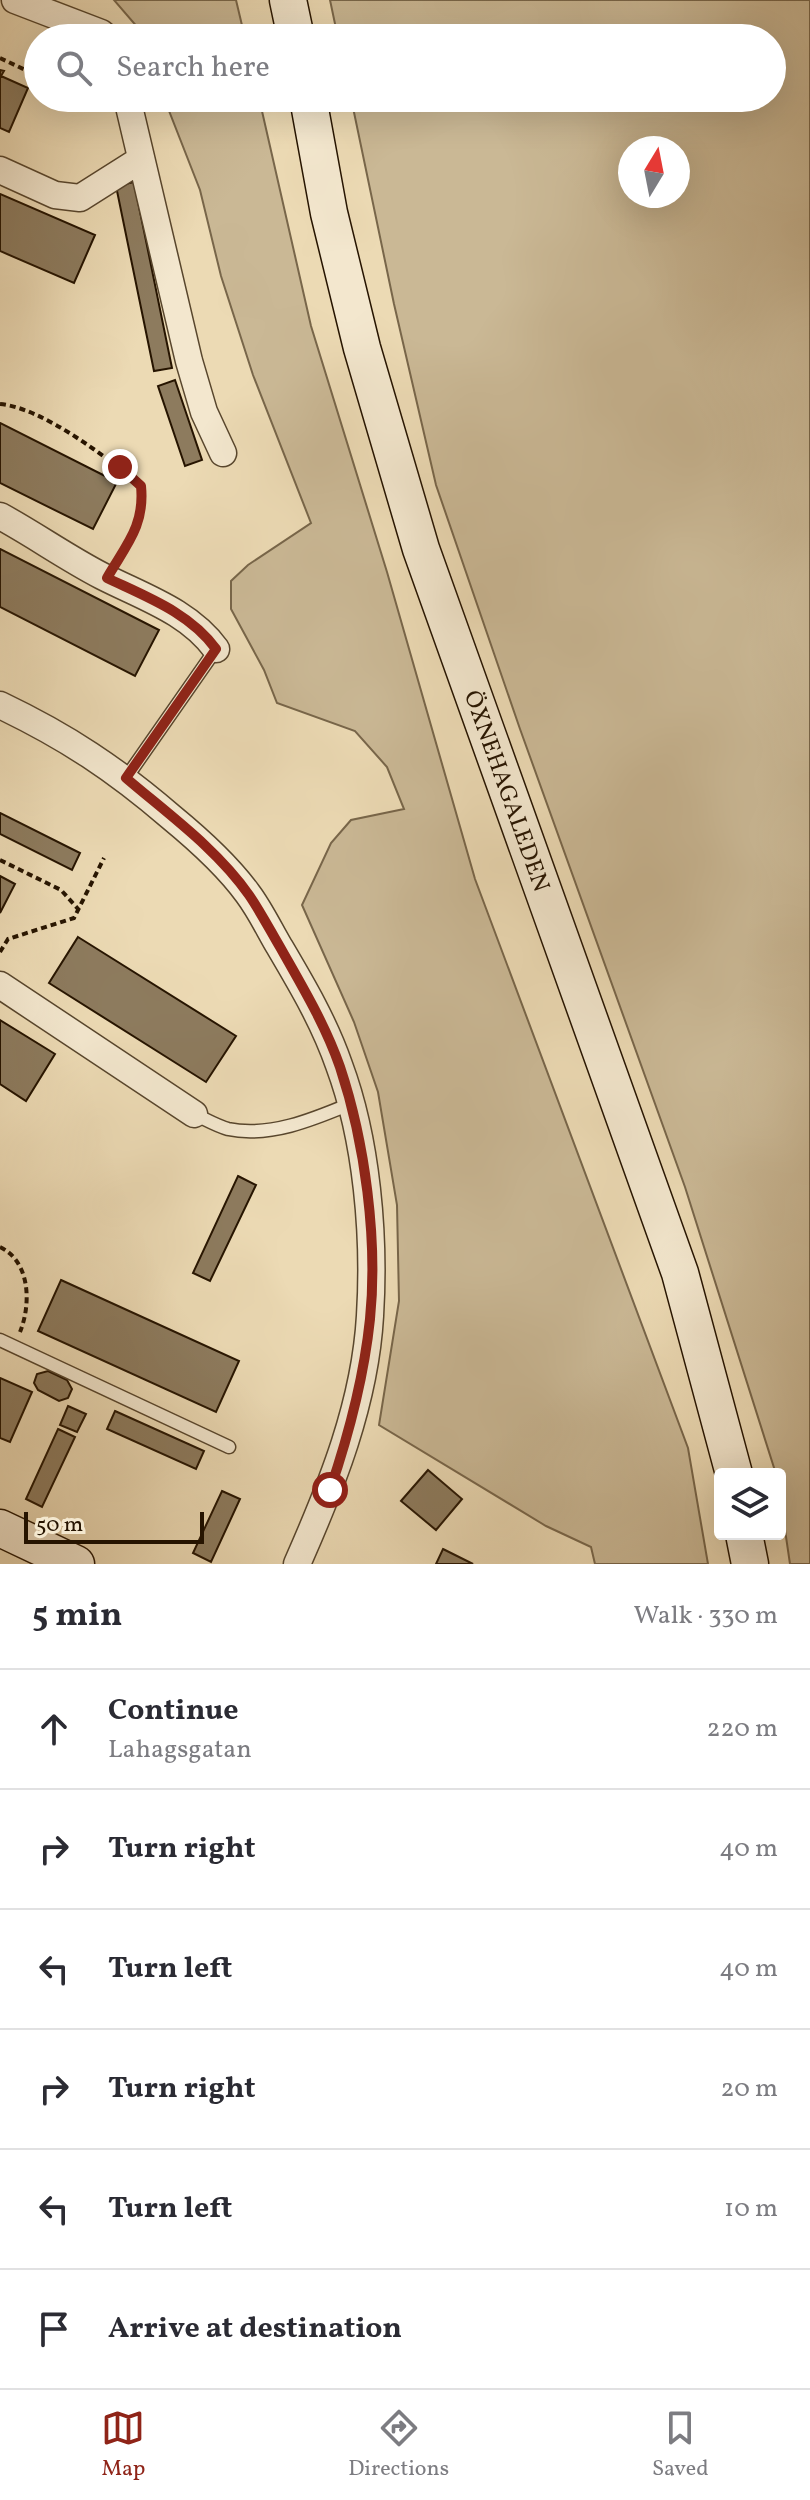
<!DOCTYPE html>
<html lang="en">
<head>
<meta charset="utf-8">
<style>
  body { margin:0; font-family:Vollkorn,serif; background:#f2f2f3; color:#2b2b33 }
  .controls { position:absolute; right:24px; bottom:24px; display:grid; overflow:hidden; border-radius:8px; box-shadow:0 8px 32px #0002 }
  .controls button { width:72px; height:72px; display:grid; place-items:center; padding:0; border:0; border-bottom:2px solid #e1e1e2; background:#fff; color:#2b2b33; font:40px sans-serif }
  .compass { position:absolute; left:618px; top:136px; width:72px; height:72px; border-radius:50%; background:#fff; box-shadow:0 8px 32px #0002; rotate:10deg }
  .scale { position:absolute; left:24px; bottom:20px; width:180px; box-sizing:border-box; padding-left:8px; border:4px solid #261400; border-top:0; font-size:22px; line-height:28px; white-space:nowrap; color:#261400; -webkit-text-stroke:6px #f3e7ce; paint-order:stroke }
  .stop { position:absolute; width:24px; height:24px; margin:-18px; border:6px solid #8f2418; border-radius:50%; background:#fff }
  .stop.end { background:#8f2418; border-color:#fff; box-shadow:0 2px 8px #0008 }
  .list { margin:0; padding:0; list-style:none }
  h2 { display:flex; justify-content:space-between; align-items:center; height:104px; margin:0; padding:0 32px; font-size:34px }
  h2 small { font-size:26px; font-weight:400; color:#7c7c81 }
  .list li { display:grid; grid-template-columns:52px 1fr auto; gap:24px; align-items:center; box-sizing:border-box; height:120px; padding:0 32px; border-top:2px solid #e1e1e2 }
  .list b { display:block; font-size:30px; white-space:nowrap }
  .list p { margin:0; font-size:26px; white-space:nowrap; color:#7c7c81 }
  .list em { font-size:26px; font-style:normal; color:#7c7c81 }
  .icon { flex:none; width:44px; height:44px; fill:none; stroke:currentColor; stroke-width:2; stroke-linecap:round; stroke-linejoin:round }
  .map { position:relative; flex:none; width:810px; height:1564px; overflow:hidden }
  .search { position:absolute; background:#fff; box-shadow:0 8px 32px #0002; left:24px; right:24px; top:24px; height:88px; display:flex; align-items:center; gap:20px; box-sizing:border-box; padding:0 28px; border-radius:44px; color:#7c7c81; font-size:30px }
  .sheet { height:824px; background:#fff }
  nav { display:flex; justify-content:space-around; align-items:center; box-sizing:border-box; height:112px; border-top:2px solid #e1e1e2; background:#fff; font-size:22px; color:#7c7c81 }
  nav a { display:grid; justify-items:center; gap:4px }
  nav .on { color:#8f2418 }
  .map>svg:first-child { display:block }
</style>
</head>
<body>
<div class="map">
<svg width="810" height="1564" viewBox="0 0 810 1564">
  <rect width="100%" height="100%" fill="#ecdab4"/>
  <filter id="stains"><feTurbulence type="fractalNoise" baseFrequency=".0025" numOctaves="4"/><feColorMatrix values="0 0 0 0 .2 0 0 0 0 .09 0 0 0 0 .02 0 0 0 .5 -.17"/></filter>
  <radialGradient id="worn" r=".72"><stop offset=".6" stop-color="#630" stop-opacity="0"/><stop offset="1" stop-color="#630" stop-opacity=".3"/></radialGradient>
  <path fill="#cab895" stroke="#78664a" stroke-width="2" fill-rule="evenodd" d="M 114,0 L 236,0 L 245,38 L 142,38 L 139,29 Z
    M 330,0 L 810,0 L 810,1564 L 790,1564 L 780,1496 L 780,1474 L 776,1474 L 685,1187 L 520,729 L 436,485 L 394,304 L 351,98 L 772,98 L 772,38 L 338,38 ZM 678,148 L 678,196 L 630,196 L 630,148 Z
    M 164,98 L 259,98 L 311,326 L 387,572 L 475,879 L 688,1448 L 708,1564 L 595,1564 L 591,1547 L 546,1526 L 379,1425 L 399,1301 L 397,1205 L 378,1092 L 354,1022 L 302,905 L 331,843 L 351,820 L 404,809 L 387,767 L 355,731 L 277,703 L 264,670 L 231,609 L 231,581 L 248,565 L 311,523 L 253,375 L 221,276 L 200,190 Z"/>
  <path fill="#8d7b5e" stroke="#261400" stroke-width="2" d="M 0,70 L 4,71 L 1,76 L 28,88 L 9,132 L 0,128 Z
    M 134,182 L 172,368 L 154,371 L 116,186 Z
    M 0,194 L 95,235 L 74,283 L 0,251 Z
    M 175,380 L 202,460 L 185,466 L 158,386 Z
    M 0,423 L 117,482 L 93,529 L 0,483 Z
    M 0,549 L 159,630 L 135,676 L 0,607 Z
    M 0,813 L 80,853 L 72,870 L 0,834 Z
    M 0,876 L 15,884 L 0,913 Z
    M 78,937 L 236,1036 L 206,1082 L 49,983 Z
    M 0,1020 L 55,1054 L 26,1101 L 0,1084 Z
    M 238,1176 L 256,1185 L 210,1281 L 193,1273 Z
    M 61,1280 L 239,1361 L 216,1412 L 38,1331 Z
    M 48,1371 L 67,1380 L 72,1389 L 68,1398 L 59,1401 L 38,1390 L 34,1383 L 37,1374 Z
    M 0,1378 L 32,1392 L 10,1442 L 0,1438 Z
    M 68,1406 L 86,1414 L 77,1432 L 60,1425 Z
    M 115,1411 L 204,1451 L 196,1469 L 107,1429 Z
    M 58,1429 L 75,1437 L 42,1507 L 26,1499 Z
    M 428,1470 L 462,1499 L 436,1530 L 401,1501 Z
    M 222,1491 L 240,1499 L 211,1562 L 193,1553 Z
    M 443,1549 L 473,1564 L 436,1564 Z"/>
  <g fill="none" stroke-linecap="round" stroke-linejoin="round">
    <defs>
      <path id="lane" d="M 126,778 L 216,649
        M 194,1114 C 205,1119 217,1126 228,1129 C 269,1138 314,1119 350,1104
        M 0,1340 L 229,1447"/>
      <path id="street" d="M 15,0 L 101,33 L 107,38
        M 127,98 L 189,361 L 204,412 L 223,453
        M 0,170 L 55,195 L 80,198 L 140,160
        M 0,516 C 35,535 67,558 102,576 C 143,597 188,611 216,649
        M 0,705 C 67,737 115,769 171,817 C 199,840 227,865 248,894 C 260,910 269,929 279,946 C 302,985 324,1022 339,1065 C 367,1140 375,1236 370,1316 C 365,1403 332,1485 297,1564
        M 0,985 L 194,1114"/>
      <g id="secondary">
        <path d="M 288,0 L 296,38"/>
        <path id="s1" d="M 308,98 L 329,213 L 362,348 L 421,549 L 680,1273 L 734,1474"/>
        <path d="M 0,1528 L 76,1564"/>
        <path d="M 744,1534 L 750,1564"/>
      </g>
    </defs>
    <use href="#lane" stroke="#58462d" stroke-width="15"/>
    <use href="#street" stroke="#58462d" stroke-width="29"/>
    <use href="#secondary" stroke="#261400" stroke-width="39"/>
    <path stroke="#261400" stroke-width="4" stroke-dasharray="6 4" stroke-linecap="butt" d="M 0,58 L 38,76
      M 87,98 L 100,109
      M 0,404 C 43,408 108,458 141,486 C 145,519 134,531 118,559
      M 0,860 L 61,890 L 79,910
      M 0,952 L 8,939 L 74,918 L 104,858
      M 0,1247 C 31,1262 31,1305 20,1332"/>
    <use href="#lane" stroke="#f3e7ce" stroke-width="12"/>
    <use href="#street" stroke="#f3e7ce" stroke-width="26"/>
    <use href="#secondary" stroke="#f3e7ce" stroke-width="36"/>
  </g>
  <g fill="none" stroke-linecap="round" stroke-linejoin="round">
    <path stroke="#8f2418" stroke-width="10" d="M 120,467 L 141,486 C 145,526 126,545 107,578 C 147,597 190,613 216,649 L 126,778 C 168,814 217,849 249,895 C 260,911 270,930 280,947 C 302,986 325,1024 340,1067 C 365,1142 378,1240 370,1319 C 364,1377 349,1434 330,1490"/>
  </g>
  <g text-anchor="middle" stroke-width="6" stroke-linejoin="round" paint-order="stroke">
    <g font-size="24" fill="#261400" stroke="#f3e7ce">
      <text dy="8" stroke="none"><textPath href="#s1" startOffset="722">ÖXNEHAGALEDEN</textPath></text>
    </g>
  </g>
  <rect width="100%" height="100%" filter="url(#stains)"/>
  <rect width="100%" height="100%" fill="url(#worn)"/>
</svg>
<div class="controls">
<button><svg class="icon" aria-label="layers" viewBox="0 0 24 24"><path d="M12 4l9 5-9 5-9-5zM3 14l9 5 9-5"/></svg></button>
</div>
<svg class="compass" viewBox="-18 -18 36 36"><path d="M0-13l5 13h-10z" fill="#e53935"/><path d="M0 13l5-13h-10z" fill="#7c7c81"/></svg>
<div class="scale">50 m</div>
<div class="stop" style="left:330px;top:1490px"></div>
<div class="stop end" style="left:120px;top:467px"></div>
<div class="search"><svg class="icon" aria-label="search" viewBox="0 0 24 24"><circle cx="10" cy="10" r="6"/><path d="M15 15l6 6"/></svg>Search here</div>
</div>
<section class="sheet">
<h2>5 min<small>Walk · 330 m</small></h2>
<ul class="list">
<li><svg class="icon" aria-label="ahead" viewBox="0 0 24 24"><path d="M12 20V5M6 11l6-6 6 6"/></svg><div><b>Continue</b><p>Lahagsgatan</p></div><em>220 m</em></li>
<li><svg class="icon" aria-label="right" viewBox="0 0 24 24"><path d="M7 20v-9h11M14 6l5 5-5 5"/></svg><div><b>Turn right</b></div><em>40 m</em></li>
<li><svg class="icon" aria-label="left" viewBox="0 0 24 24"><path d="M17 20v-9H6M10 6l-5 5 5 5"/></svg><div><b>Turn left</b></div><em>40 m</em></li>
<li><svg class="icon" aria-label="right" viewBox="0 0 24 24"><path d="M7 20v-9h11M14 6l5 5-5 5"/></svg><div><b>Turn right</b></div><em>20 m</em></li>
<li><svg class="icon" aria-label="left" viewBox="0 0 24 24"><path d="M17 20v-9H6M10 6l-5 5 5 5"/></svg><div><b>Turn left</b></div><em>10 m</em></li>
<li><svg class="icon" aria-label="arrive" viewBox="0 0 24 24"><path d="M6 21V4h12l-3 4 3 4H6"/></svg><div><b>Arrive at destination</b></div></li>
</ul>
</section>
<nav>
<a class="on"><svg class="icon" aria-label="map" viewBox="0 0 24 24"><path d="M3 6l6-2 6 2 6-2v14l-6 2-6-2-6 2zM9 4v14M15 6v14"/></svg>Map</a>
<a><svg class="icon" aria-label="directions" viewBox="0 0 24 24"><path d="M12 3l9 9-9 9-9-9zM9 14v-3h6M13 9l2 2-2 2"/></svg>Directions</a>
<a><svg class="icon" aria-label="saved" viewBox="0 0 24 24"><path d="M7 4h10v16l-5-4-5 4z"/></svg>Saved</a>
</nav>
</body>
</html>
